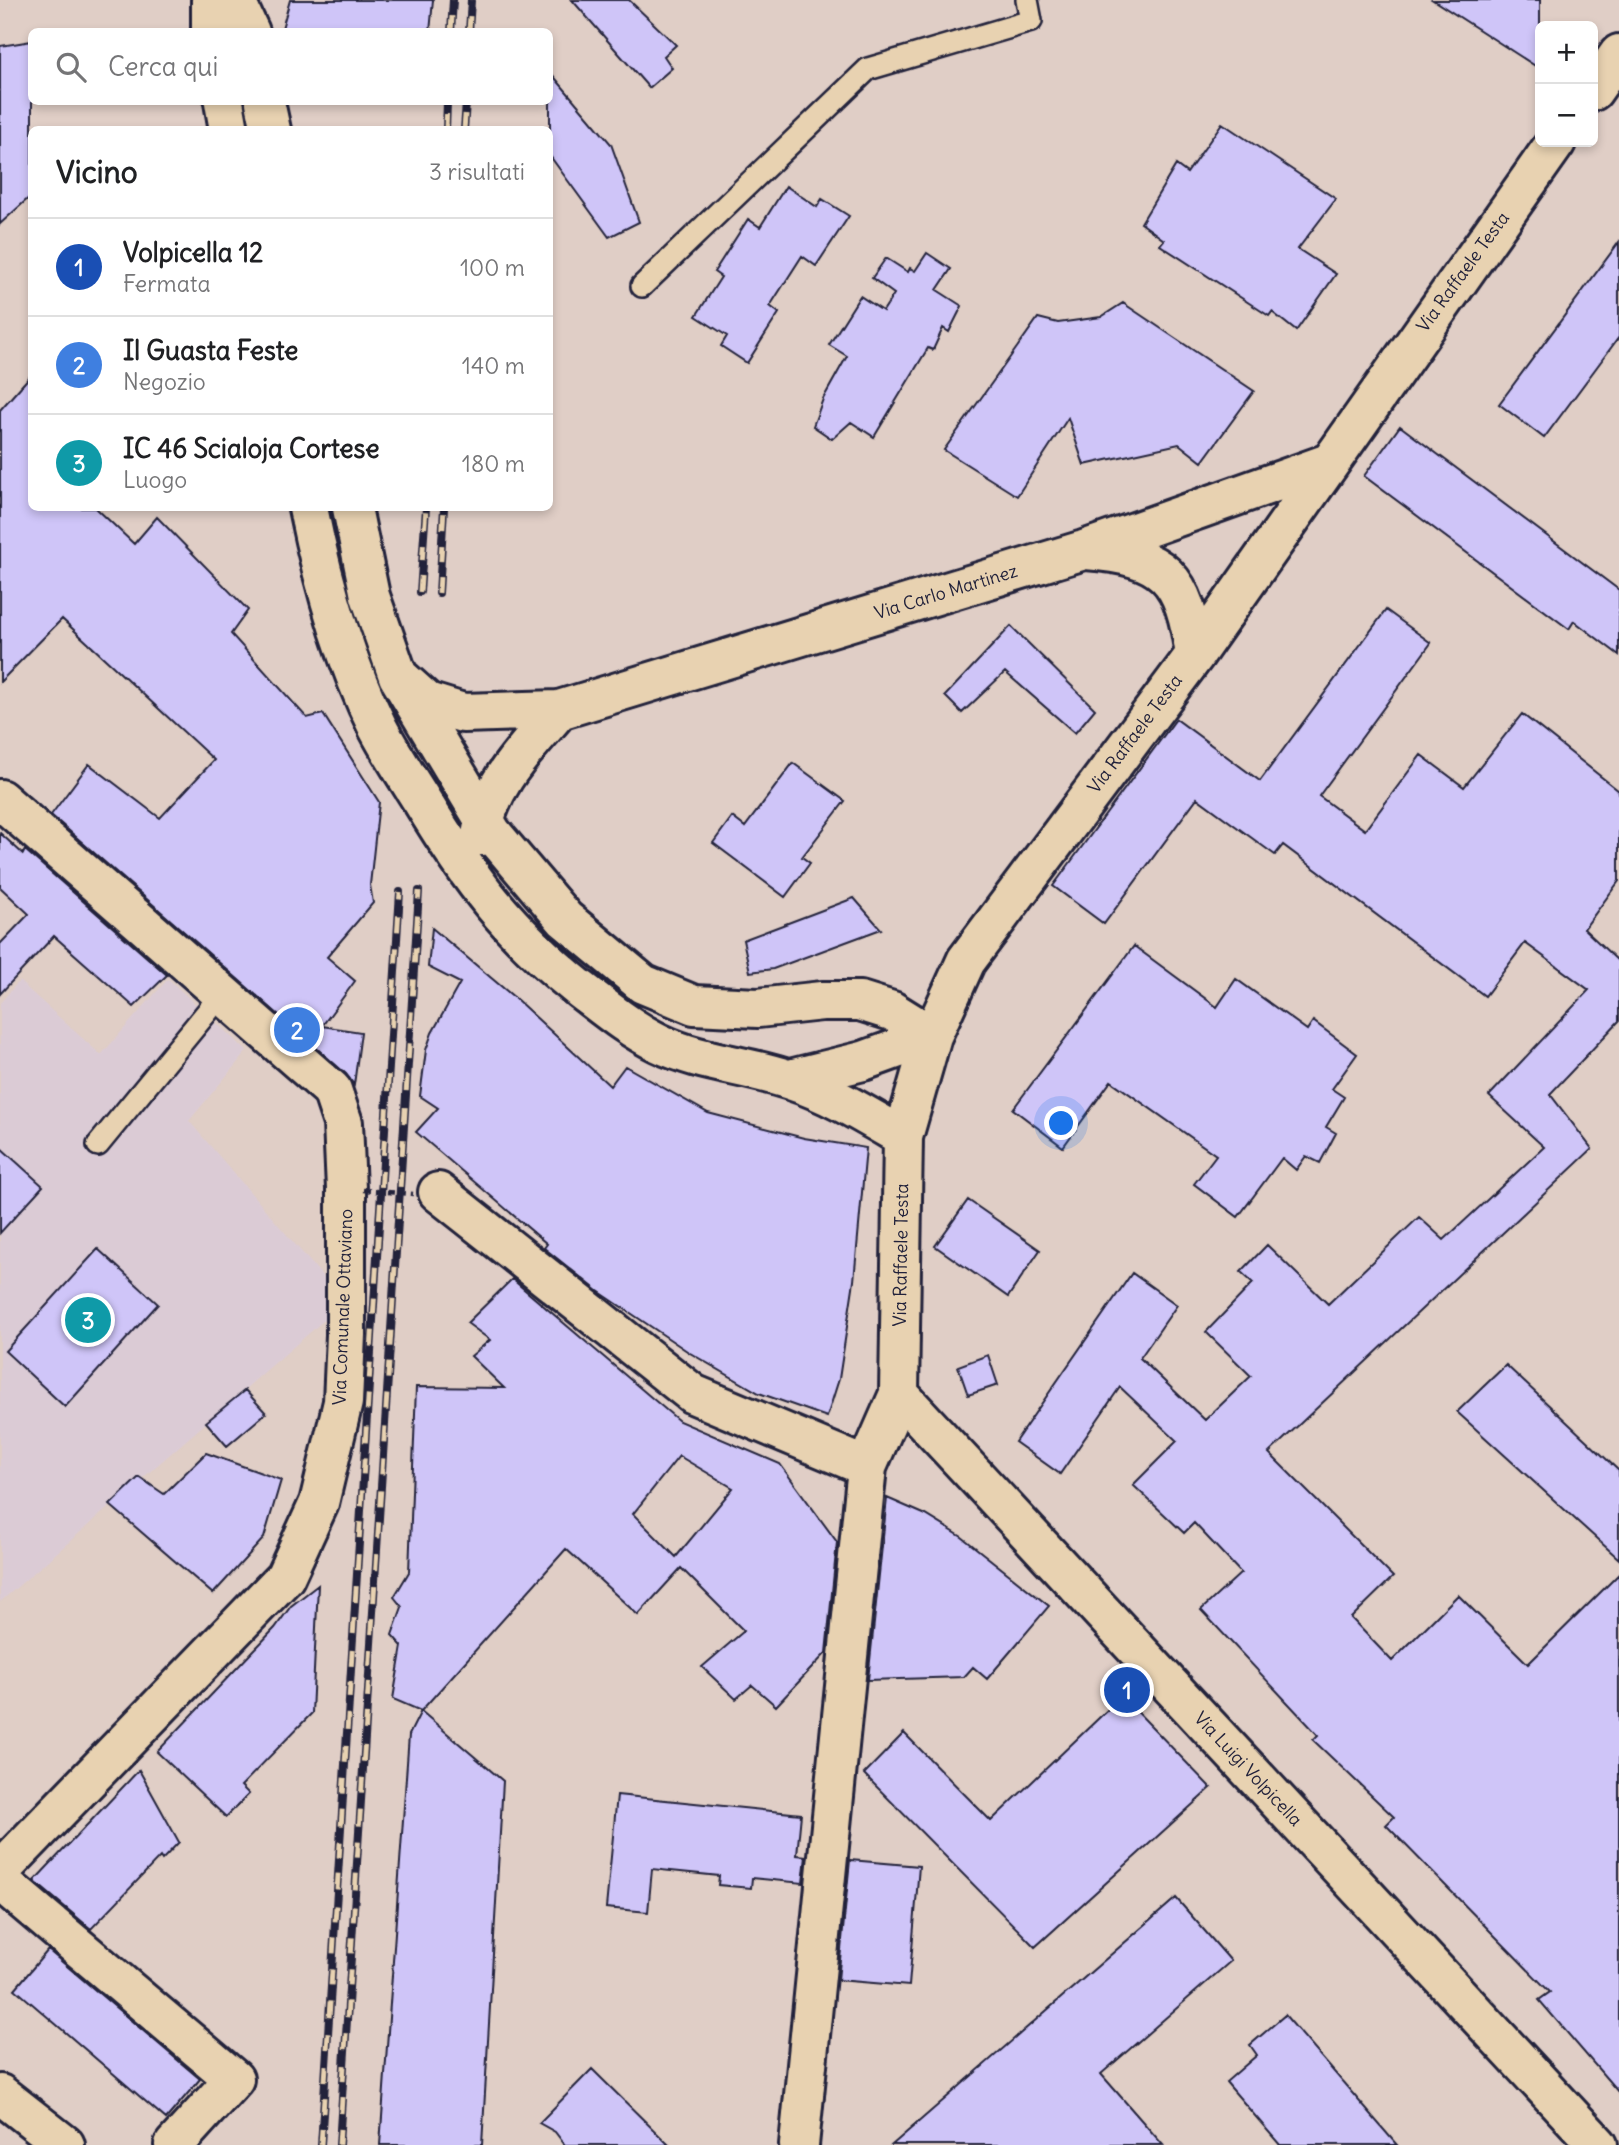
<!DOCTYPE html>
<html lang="it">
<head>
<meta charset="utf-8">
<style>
  body { margin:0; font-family:Delius,sans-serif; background:#f2f2f2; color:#202124 }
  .controls { position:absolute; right:21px; top:21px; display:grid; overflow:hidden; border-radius:10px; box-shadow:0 4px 10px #0003 }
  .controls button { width:63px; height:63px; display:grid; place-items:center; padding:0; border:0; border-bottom:2px solid #e0e0e0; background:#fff; color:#202124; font:35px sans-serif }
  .you { position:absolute; left:1062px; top:1124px; width:24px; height:24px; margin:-18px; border:5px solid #fff; border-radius:50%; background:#1a73e8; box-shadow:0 0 0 10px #1a73e833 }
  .badge { display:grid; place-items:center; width:46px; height:46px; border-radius:50%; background:#2563eb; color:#fff; font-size:23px; font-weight:700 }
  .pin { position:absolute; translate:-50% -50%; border:4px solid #fff; box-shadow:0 2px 7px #0006 }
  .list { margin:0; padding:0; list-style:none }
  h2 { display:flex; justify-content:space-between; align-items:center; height:91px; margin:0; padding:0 28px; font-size:30px }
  h2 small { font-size:23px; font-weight:400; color:#757577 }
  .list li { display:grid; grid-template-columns:46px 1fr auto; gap:21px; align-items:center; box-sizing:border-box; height:98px; padding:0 28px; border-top:2px solid #e0e0e0 }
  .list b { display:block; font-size:26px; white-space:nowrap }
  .list p { margin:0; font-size:23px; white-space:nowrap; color:#757577 }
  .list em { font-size:23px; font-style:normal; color:#757577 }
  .icon { flex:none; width:38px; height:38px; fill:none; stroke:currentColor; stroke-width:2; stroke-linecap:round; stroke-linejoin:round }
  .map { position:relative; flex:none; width:1619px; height:2145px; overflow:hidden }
  .search { position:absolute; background:#fff; box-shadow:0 4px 10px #0003; left:28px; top:28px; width:525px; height:77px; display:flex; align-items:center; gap:18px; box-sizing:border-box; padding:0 24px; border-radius:10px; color:#757577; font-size:26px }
  .panel { position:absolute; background:#fff; box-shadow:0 4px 10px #0003; left:28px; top:126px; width:525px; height:385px; border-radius:10px }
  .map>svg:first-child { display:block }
</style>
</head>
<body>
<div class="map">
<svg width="1619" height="2145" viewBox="0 0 1619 2145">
  <rect width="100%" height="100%" fill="#e0cec6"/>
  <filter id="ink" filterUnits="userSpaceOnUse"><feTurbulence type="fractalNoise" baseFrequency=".0143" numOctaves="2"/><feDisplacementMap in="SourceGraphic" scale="14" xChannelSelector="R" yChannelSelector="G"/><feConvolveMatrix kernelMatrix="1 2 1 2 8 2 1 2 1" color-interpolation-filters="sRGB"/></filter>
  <g filter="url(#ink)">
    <path fill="#dbcbd5" d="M 168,979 L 247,1051 L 189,1121 L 337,1293 L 330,1315 L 0,1602 L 0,1003 L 19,981 L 101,1055 Z"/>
    <path fill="#cfc5f8" stroke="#22223b" stroke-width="2" fill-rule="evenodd" d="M 290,0 L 433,0 L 430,32 L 281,32 Z
      M 572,0 L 629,0 L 676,45 L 664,56 L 672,68 L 649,88 Z
      M 1433,0 L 1540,0 L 1540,69 Z
      M 32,41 L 32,195 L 0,224 L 0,46 Z
      M 550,72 L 611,144 L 639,222 L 609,237 L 550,156 Z
      M 1222,123 L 1336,199 L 1298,249 L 1336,274 L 1296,331 L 1272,312 L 1269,316 L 1160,245 L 1164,240 L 1141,223 L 1176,165 L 1187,173 Z
      M 786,186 L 817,207 L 822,199 L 849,216 L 816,266 L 802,256 L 770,306 L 779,313 L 747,363 L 721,346 L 727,336 L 696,316 L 721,277 L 714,272 L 748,219 L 760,227 Z
      M 1619,242 L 1619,337 L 1544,438 L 1499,404 Z
      M 927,253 L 951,269 L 937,290 L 962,306 L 949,332 L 943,328 L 933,350 L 928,348 L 874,437 L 851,422 L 832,439 L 813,426 L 823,399 L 847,356 L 829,345 L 860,296 L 883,311 L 894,294 L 872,278 L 886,258 L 908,272 L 910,268 L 915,271 Z
      M 1123,303 L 1254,391 L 1202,462 L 1179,444 L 1084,465 L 1068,418 L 1017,496 L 944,450 L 1038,318 L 1058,323 L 1101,317 Z
      M 32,374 L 32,508 L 96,508 L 134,544 L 157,517 L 248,610 L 231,634 L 307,718 L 323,714 L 379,802 L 370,885 L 373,903 L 327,957 L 355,981 L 322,1026 L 361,1032 L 354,1085 L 346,1074 L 51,815 L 89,764 L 160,818 L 214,760 L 62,619 L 0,682 L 0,410 Z
      M 1400,426 L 1619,590 L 1619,655 L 1574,621 L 1569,629 L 1364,476 Z
      M 1386,610 L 1431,643 L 1319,796 L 1365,830 L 1421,755 L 1464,787 L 1522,714 L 1619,791 L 1619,881 L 1584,929 L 1617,960 L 1619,958 L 1619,1021 L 1550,1094 L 1592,1149 L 1269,1453 L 1393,1577 L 1351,1618 L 1392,1661 L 1458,1595 L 1528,1664 L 1619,1574 L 1619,2093 L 1539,2000 L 1550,1992 L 1386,1825 L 1394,1817 L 1313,1740 L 1318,1735 L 1201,1610 L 1241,1573 L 1194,1523 L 1184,1533 L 1133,1485 L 1177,1441 L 1120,1387 L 1060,1474 L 1015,1442 L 1132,1273 L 1177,1305 L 1140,1358 L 1205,1420 L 1251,1376 L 1206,1332 L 1253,1283 L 1241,1272 L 1267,1245 L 1328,1304 L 1419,1217 L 1444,1240 L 1544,1147 L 1489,1096 L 1589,990 L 1525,943 L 1485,996 L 1283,845 L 1275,855 L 1197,798 L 1104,924 L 1053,886 L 1176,719 L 1260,781 Z
      M 1011,626 L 1095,709 L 1075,733 L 1005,672 L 962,713 L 945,696 Z
      M 793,763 L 845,801 L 802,857 L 810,863 L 785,897 L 713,843 L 732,817 L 745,827 Z
      M 0,833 L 23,854 L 25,850 L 167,975 L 134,1007 L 54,936 L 0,994 L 0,944 L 29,914 L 0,887 Z
      M 854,898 L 881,929 L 773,969 L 750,972 L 743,940 Z
      M 432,928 L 515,998 L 610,1086 L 625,1066 L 708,1113 L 804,1138 L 866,1148 L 854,1281 L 839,1379 L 827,1417 L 759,1393 L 690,1353 L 598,1291 L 544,1248 L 547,1244 L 416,1132 L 438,1108 L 420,1096 L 426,1050 L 432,1033 L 460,983 L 428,967 Z
      M 1134,946 L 1217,1007 L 1236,979 L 1307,1030 L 1313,1021 L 1357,1054 L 1332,1089 L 1344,1097 L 1326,1127 L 1336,1133 L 1320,1163 L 1306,1156 L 1296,1170 L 1282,1158 L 1238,1217 L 1194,1184 L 1216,1155 L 1111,1081 L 1063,1147 L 1013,1109 Z
      M 0,1147 L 43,1186 L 0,1233 Z
      M 968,1200 L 1040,1250 L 1008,1297 L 935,1246 Z
      M 98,1249 L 158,1304 L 65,1407 L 5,1351 Z
      M 512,1279 L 679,1421 L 780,1464 L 837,1542 L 826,1653 L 776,1706 L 752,1685 L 736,1699 L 702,1667 L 744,1631 L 681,1568 L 638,1615 L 566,1549 L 421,1711 L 393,1699 L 402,1646 L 392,1635 L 402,1607 L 394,1597 L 409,1572 L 416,1387 L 504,1388 L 471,1356 L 490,1340 L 467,1323 ZM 679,1456 L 733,1488 L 676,1557 L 633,1514 Z
      M 988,1355 L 998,1385 L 968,1395 L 958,1366 Z
      M 1506,1365 L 1619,1471 L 1619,1559 L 1457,1412 Z
      M 245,1390 L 266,1413 L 227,1446 L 206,1422 Z
      M 206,1453 L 281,1480 L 264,1538 L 213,1594 L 110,1505 L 139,1477 L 164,1494 Z
      M 887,1498 L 926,1515 L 962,1537 L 1049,1606 L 987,1679 L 973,1667 L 964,1677 L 868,1680 Z
      M 318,1585 L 312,1713 L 241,1786 L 249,1794 L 226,1817 L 157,1752 L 275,1628 L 291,1606 Z
      M 1122,1696 L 1211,1788 L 1035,1947 L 864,1774 L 904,1733 L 991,1821 Z
      M 421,1711 L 503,1781 L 482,2145 L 380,2145 L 409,1735 Z
      M 139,1770 L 179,1842 L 162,1860 L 160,1857 L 91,1929 L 34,1881 Z
      M 617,1795 L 801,1814 L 797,1855 L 806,1856 L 803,1883 L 752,1878 L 751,1888 L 718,1885 L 719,1876 L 652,1869 L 648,1912 L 606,1908 Z
      M 850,1860 L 919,1866 L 909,1986 L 838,1980 Z
      M 1176,1898 L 1231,1961 L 1101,2074 L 1163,2145 L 892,2145 Z
      M 48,1950 L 200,2079 L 166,2119 L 15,1989 Z
      M 1285,2015 L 1397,2145 L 1280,2145 L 1226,2082 L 1257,2055 L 1250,2045 Z
      M 592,2069 L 669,2145 L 565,2145 L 555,2132 L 539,2123 Z"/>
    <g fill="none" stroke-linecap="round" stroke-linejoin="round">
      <defs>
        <path id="lane" d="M 642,286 L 868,69 L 1031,21 L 1027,0
          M 98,1145 L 221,995"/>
        <path id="street" d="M 211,0 L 211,32
          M 235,0 L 250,32
          M 1593,91 L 1619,54
          M 224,102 L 229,130
          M 265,102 L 271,130
          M 308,508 C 323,583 344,659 378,728 C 391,753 407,777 422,801 C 470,880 507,930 580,989 C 605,1008 630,1029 659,1043 C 701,1063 746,1065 790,1080 C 830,1093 867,1116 903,1137
          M 352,508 L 370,596 L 398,676 L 492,833 L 565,919 L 643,984 L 694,1005 L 758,1008 L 822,1001 L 860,1001 L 892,1011 L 932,1036
          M 1086,550 C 1166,556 1184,577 1195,655
          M 398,676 L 427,702 L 463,713 L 559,710 L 1084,550 L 1329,463
          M 0,799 L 332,1090 L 343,1123 L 346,1189 L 346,1335 L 343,1402 L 319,1503 L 285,1577 L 0,1871
          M 481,836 C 489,784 526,749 559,710
          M 790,1079 L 863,1061 L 932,1036
          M 438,1192 L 693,1394 L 867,1467
          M 899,1394 L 1598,2145
          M 0,1881 L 234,2079 L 174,2145
          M 0,2094 L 65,2145
          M 799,2145 L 867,1467 L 899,1394 L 903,1137 L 932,1036 L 966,961 L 1195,655 L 1556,142"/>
      </defs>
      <use href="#lane" stroke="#22223b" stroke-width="26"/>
      <use href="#street" stroke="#22223b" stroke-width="44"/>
      <use href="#lane" stroke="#e8d2b1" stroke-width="21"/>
      <use href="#street" stroke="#e8d2b1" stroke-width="38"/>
      <defs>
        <path id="rail" d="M 451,32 L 453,0
          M 469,32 L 471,0
          M 446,130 L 447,102
          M 464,130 L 466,102
          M 420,592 L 426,508
          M 439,593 L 444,508
          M 321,2145 L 400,892
          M 339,2145 L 419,891"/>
      </defs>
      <use href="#rail" stroke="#22223b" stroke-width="8"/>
      <use href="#rail" stroke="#e8d2b1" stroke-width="5" stroke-dasharray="16" stroke-linecap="butt"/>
      <path stroke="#22223b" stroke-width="4.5" stroke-dasharray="7 5" stroke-linecap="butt" d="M 363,1190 L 413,1194"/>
    </g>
  </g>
  <g text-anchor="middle" stroke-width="5" stroke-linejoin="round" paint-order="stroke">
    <g font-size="18" fill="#22223b" stroke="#e8d2b1">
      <text transform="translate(1463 272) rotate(-54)" y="6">Via Raffaele Testa</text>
      <text transform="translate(946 592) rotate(-17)" y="6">Via Carlo Martinez</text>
      <text transform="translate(1135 734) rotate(-53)" y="6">Via Raffaele Testa</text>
      <text transform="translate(901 1255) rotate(-89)" y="6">Via Raffaele Testa</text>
      <text transform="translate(343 1307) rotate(-88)" y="6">Via Comunale Ottaviano</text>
      <text transform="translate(1248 1769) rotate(47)" y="6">Via Luigi Volpicella</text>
    </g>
  </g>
</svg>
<div class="controls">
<button>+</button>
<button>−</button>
</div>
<div class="you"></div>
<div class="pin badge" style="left:1127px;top:1690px;background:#1a4fb4">1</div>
<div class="pin badge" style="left:297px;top:1030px;background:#3f7fe0">2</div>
<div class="pin badge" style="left:88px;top:1320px;background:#0f9aa8">3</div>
<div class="search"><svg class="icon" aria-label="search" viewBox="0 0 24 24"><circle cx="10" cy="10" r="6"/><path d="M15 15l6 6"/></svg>Cerca qui</div>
<section class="panel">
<h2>Vicino<small>3 risultati</small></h2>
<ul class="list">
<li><span class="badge" style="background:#1a4fb4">1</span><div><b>Volpicella 12</b><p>Fermata</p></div><em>100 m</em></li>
<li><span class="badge" style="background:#3f7fe0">2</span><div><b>Il Guasta Feste</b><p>Negozio</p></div><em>140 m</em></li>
<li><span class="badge" style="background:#0f9aa8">3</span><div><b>IC 46 Scialoja Cortese</b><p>Luogo</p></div><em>180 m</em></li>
</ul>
</section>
</div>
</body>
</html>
